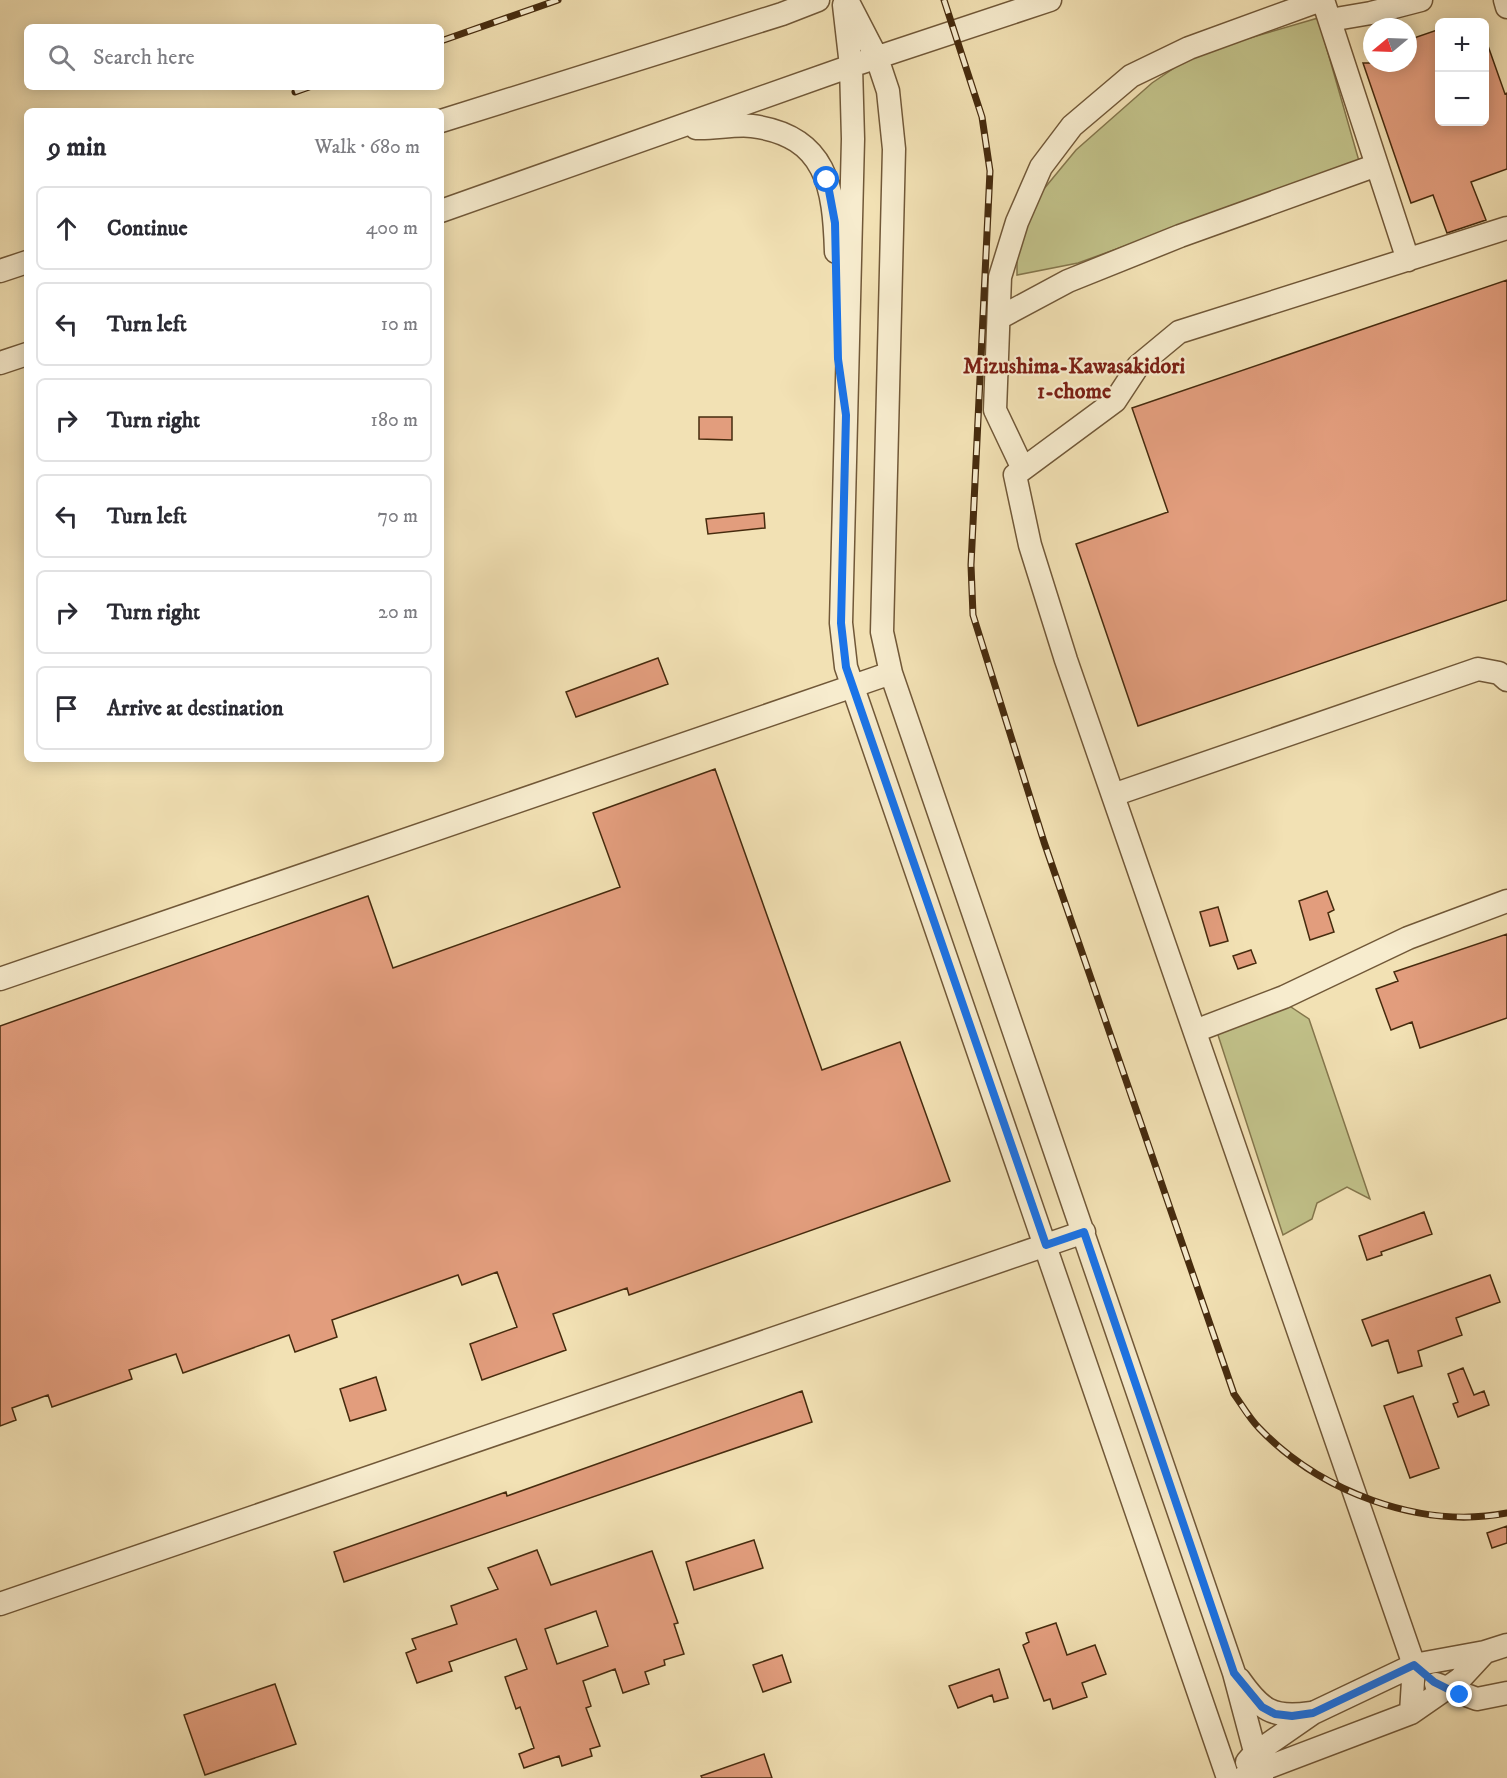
<!DOCTYPE html>
<html lang="en">
<head>
<meta charset="utf-8">
<style>
  body { margin:0; font-family:"IM FELL DW Pica",serif; background:#f7f7f7; color:#2b2b33 }
  .controls { position:absolute; right:18px; top:18px; display:grid; overflow:hidden; border-radius:9px; box-shadow:0 3px 15px #0003 }
  .controls button { width:54px; height:54px; display:grid; place-items:center; padding:0; border:0; border-bottom:2px solid #e1e1e2; background:#fff; color:#2b2b33; font:30px sans-serif }
  .compass { position:absolute; left:1363px; top:18px; width:54px; height:54px; border-radius:50%; background:#fff; box-shadow:0 3px 15px #0003; rotate:251deg }
  .stop { position:absolute; width:18px; height:18px; margin:-14px; border:4px solid #1a73e8; border-radius:50%; background:#fff }
  .stop.end { background:#1a73e8; border-color:#fff; box-shadow:0 2px 6px #0008 }
  .list { margin:0; padding:0; list-style:none }
  h2 { display:flex; justify-content:space-between; align-items:center; height:78px; margin:0; padding:0 24px; font-size:26px }
  h2 small { font-size:20px; font-weight:400; color:#7c7c81 }
  .list li { display:grid; grid-template-columns:39px 1fr auto; gap:18px; align-items:center; box-sizing:border-box; height:84px; margin:0 12px 12px; padding:0 12px; border:2px solid #e1e1e2; border-radius:9px }
  .list b { display:block; font-size:22px; white-space:nowrap }
  .list em { font-size:20px; font-style:normal; color:#7c7c81 }
  .icon { flex:none; width:33px; height:33px; fill:none; stroke:currentColor; stroke-width:2; stroke-linecap:round; stroke-linejoin:round }
  .map { position:relative; flex:none; width:1507px; height:1778px; overflow:hidden }
  .search { position:absolute; background:#fff; box-shadow:0 3px 15px #0003; left:24px; top:24px; width:420px; height:66px; display:flex; align-items:center; gap:15px; box-sizing:border-box; padding:0 21px; border-radius:9px; color:#7c7c81; font-size:22px }
  .panel { position:absolute; background:#fff; box-shadow:0 3px 15px #0003; left:24px; top:108px; width:420px; height:654px; border-radius:9px }
  .map>svg:first-child { display:block }
</style>
</head>
<body>
<div class="map">
<svg width="1507" height="1778" viewBox="0 0 1507 1778">
  <rect width="100%" height="100%" fill="#f2e1b4"/>
  <filter id="stains"><feTurbulence type="fractalNoise" baseFrequency=".00333" numOctaves="4"/><feColorMatrix values="0 0 0 0 .2 0 0 0 0 .09 0 0 0 0 .02 0 0 0 .5 -.17"/></filter>
  <radialGradient id="worn" r=".72"><stop offset=".6" stop-color="#630" stop-opacity="0"/><stop offset="1" stop-color="#630" stop-opacity=".3"/></radialGradient>
  <path fill="#c1c189" stroke="#84764c" stroke-width="1.5" d="M 1318,18 L 1359,161 L 1078,263 L 1017,275 L 1017,236 L 1043,190 L 1076,150 L 1152,83 L 1195,54 Z
    M 1288,1005 L 1309,1019 L 1370,1199 L 1347,1187 L 1317,1203 L 1312,1219 L 1283,1235 L 1217,1032 Z"/>
  <path fill="#e29d7d" stroke="#462b0e" stroke-width="1.5" fill-rule="evenodd" d="M 1440,29 L 1440,122 L 1485,122 L 1485,43 L 1487,43 L 1505,94 L 1507,93 L 1507,169 L 1471,182 L 1486,220 L 1447,233 L 1433,195 L 1411,203 L 1363,63 L 1408,63 L 1408,40 Z
    M 1507,280 L 1507,600 L 1138,726 L 1076,544 L 1168,512 L 1132,408 Z
    M 699,417 L 732,417 L 732,440 L 699,439 Z
    M 764,513 L 765,528 L 708,534 L 706,519 Z
    M 658,658 L 668,684 L 576,717 L 566,692 Z
    M 715,769 L 822,1070 L 900,1042 L 950,1181 L 629,1295 L 627,1288 L 553,1314 L 566,1350 L 482,1380 L 470,1344 L 517,1327 L 497,1272 L 462,1285 L 458,1275 L 332,1320 L 337,1337 L 295,1352 L 289,1335 L 183,1373 L 176,1354 L 129,1370 L 132,1379 L 52,1407 L 48,1395 L 12,1408 L 16,1420 L 0,1426 L 0,1026 L 368,896 L 393,968 L 620,887 L 593,813 Z
    M 1327,891 L 1334,910 L 1328,913 L 1334,932 L 1310,940 L 1299,901 Z
    M 1218,907 L 1228,941 L 1210,946 L 1200,912 Z
    M 1507,934 L 1507,1018 L 1420,1048 L 1412,1022 L 1391,1030 L 1376,989 L 1398,981 L 1394,972 Z
    M 1251,950 L 1256,963 L 1238,969 L 1233,956 Z
    M 1424,1212 L 1432,1234 L 1381,1252 L 1382,1255 L 1367,1260 L 1359,1236 Z
    M 1490,1275 L 1500,1302 L 1456,1318 L 1462,1335 L 1418,1351 L 1422,1366 L 1398,1373 L 1388,1340 L 1372,1346 L 1362,1320 Z
    M 1463,1368 L 1474,1395 L 1484,1391 L 1489,1405 L 1458,1417 L 1453,1404 L 1458,1402 L 1448,1374 Z
    M 376,1377 L 386,1410 L 350,1421 L 340,1389 Z
    M 802,1391 L 812,1422 L 344,1582 L 334,1552 L 506,1492 L 507,1496 Z
    M 1413,1396 L 1439,1468 L 1410,1478 L 1384,1406 Z
    M 1507,1526 L 1507,1543 L 1492,1548 L 1487,1533 Z
    M 754,1540 L 763,1568 L 694,1590 L 686,1562 Z
    M 537,1550 L 551,1585 L 652,1551 L 678,1623 L 674,1624 L 684,1654 L 664,1660 L 665,1665 L 645,1672 L 649,1684 L 623,1693 L 615,1669 L 583,1681 L 591,1706 L 586,1708 L 600,1746 L 590,1749 L 592,1756 L 562,1766 L 559,1756 L 524,1768 L 519,1754 L 534,1748 L 520,1707 L 516,1709 L 505,1677 L 527,1669 L 516,1639 L 449,1662 L 452,1671 L 417,1683 L 406,1653 L 416,1649 L 412,1639 L 457,1624 L 451,1606 L 498,1589 L 488,1568 ZM 596,1611 L 608,1646 L 557,1664 L 545,1629 Z
    M 1056,1623 L 1067,1655 L 1095,1645 L 1106,1674 L 1082,1683 L 1087,1697 L 1053,1709 L 1050,1699 L 1044,1701 L 1023,1645 L 1029,1642 L 1026,1633 Z
    M 782,1655 L 791,1682 L 763,1692 L 753,1665 Z
    M 999,1669 L 1008,1698 L 994,1702 L 992,1695 L 958,1708 L 949,1686 Z
    M 275,1684 L 296,1744 L 205,1775 L 184,1715 Z
    M 764,1754 L 772,1778 L 702,1778 L 701,1776 Z"/>
  <g fill="none" stroke-linecap="round" stroke-linejoin="round">
    <defs>
      <path id="minor" d="M 847,0 L 877,58 L 888,91 L 894,149 L 882,632 L 891,673 L 1234,1673 L 1262,1778
        M 1323,0 L 1408,260
        M 1505,0 L 1507,7
        M 844,5 L 851,66 L 853,139 L 841,623 L 846,667 L 1228,1778
        M 1330,20 L 1371,13 L 1421,0
        M 441,121 L 782,14 L 818,0
        M 696,128 C 714,129 734,124 752,126 C 827,136 834,187 836,252
        M 441,211 L 851,66 L 1050,0
        M 0,271 L 27,262
        M 999,318 L 1068,281 L 1180,236 L 1377,165
        M 0,363 L 27,354
        M 1023,469 L 995,410 L 1000,277 L 1017,222 L 1041,167 L 1072,126 L 1131,76 L 1189,48 L 1321,0
        M 1113,795 L 1478,669 L 1499,673 L 1507,680
        M 0,979 L 891,673
        M 1195,1031 L 1284,997 L 1408,938 L 1507,901
        M 0,1604 L 1084,1232
        M 1239,1679 C 1260,1709 1272,1719 1310,1713
        M 1436,1684 L 1477,1699 L 1507,1693
        M 1411,1713 L 1414,1665 L 1066,660 L 1030,545 L 1015,475 L 1115,401 L 1138,366 L 1179,332 L 1507,228
        M 1247,1762 L 1254,1754 L 1313,1713 L 1414,1665 L 1485,1652 L 1507,1645
        M 1245,1776 L 1411,1713 L 1460,1679 L 1485,1652"/>
    </defs>
    <use href="#minor" stroke="#715838" stroke-width="25"/>
    <use href="#minor" stroke="#f7ecce" stroke-width="22"/>
    <defs>
      <path id="rail" d="M 944,0 L 982,117 L 990,171 L 971,565 L 973,615 L 1044,842 L 1234,1394 C 1242,1405 1249,1418 1259,1428 C 1319,1491 1420,1530 1507,1513
        M 441,41 L 558,0
        M 295,92 L 309,87"/>
    </defs>
    <use href="#rail" stroke="#462b0e" stroke-width="7"/>
    <use href="#rail" stroke="#f7ecce" stroke-width="4.5" stroke-dasharray="14" stroke-linecap="butt"/>
  </g>
  <g fill="none" stroke-linecap="round" stroke-linejoin="round">
    <path stroke="#1a73e8" stroke-width="8" d="M 827,180 L 835,223 L 838,359 L 846,415 L 841,623 L 846,667 L 1046,1245 L 1084,1232 L 1234,1673 L 1262,1707 L 1275,1714 L 1292,1716 L 1313,1713 L 1414,1665 L 1434,1682 L 1460,1695"/>
  </g>
  <g text-anchor="middle" stroke-width="4.5" stroke-linejoin="round" paint-order="stroke">
    <g font-size="22" font-weight="bold" fill="#7a1f14" stroke="#f7ecce">
      <text x="1074" y="373">Mizushima-Kawasakidori<tspan x="1074" dy="25">1-chome</tspan></text>
    </g>
  </g>
  <rect width="100%" height="100%" filter="url(#stains)"/>
  <rect width="100%" height="100%" fill="url(#worn)"/>
</svg>
<div class="controls">
<button>+</button>
<button>−</button>
</div>
<svg class="compass" viewBox="-18 -18 36 36"><path d="M0-13l5 13h-10z" fill="#e53935"/><path d="M0 13l5-13h-10z" fill="#7c7c81"/></svg>
<div class="stop" style="left:827px;top:180px"></div>
<div class="stop end" style="left:1460px;top:1695px"></div>
<div class="search"><svg class="icon" aria-label="search" viewBox="0 0 24 24"><circle cx="10" cy="10" r="6"/><path d="M15 15l6 6"/></svg>Search here</div>
<section class="panel">
<h2>9 min<small>Walk · 680 m</small></h2>
<ul class="list">
<li><svg class="icon" aria-label="ahead" viewBox="0 0 24 24"><path d="M12 20V5M6 11l6-6 6 6"/></svg><div><b>Continue</b></div><em>400 m</em></li>
<li><svg class="icon" aria-label="left" viewBox="0 0 24 24"><path d="M17 20v-9H6M10 6l-5 5 5 5"/></svg><div><b>Turn left</b></div><em>10 m</em></li>
<li><svg class="icon" aria-label="right" viewBox="0 0 24 24"><path d="M7 20v-9h11M14 6l5 5-5 5"/></svg><div><b>Turn right</b></div><em>180 m</em></li>
<li><svg class="icon" aria-label="left" viewBox="0 0 24 24"><path d="M17 20v-9H6M10 6l-5 5 5 5"/></svg><div><b>Turn left</b></div><em>70 m</em></li>
<li><svg class="icon" aria-label="right" viewBox="0 0 24 24"><path d="M7 20v-9h11M14 6l5 5-5 5"/></svg><div><b>Turn right</b></div><em>20 m</em></li>
<li><svg class="icon" aria-label="arrive" viewBox="0 0 24 24"><path d="M6 21V4h12l-3 4 3 4H6"/></svg><div><b>Arrive at destination</b></div></li>
</ul>
</section>
</div>
</body>
</html>
